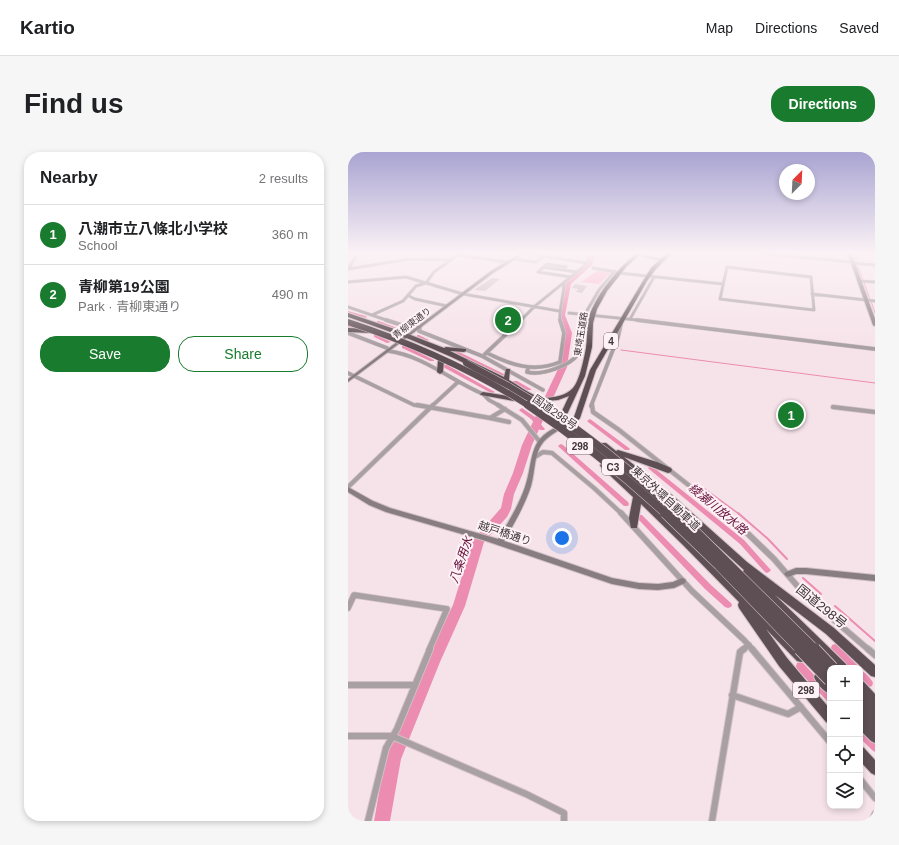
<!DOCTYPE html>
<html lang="en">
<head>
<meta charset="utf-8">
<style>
  body { margin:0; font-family:Arial,"Noto Sans JP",sans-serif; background:#f6f6f6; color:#202124 }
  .controls { position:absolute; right:12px; bottom:12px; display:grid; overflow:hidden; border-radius:8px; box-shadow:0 2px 6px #0003 }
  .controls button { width:36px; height:36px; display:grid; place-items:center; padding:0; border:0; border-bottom:1px solid #e0e0e0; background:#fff; color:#202124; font:20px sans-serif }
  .compass { position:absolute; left:431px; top:12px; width:36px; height:36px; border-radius:50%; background:#fff; box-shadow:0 2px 6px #0003; rotate:24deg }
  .you { position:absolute; left:214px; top:386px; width:14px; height:14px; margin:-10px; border:3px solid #fff; border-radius:50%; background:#1a73e8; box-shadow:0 0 0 6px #1a73e833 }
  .badge { display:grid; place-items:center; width:26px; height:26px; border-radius:50%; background:#187b2d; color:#fff; font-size:13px; font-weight:700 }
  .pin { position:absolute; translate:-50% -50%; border:2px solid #fff; box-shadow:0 1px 4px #0006 }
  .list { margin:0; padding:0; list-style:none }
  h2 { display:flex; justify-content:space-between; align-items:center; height:52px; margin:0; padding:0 16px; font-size:17px }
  h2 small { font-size:13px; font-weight:400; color:#757577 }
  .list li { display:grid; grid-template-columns:26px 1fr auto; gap:12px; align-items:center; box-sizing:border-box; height:60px; padding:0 16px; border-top:1px solid #e0e0e0 }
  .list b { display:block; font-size:15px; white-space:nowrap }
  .list p { margin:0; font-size:13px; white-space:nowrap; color:#757577 }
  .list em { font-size:13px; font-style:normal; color:#757577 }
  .actions { display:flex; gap:8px; padding:12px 16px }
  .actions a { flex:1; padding:9px 0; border:1px solid #187b2d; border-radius:16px; text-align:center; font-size:14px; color:#187b2d }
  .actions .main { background:#187b2d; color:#fff }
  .icon { flex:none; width:22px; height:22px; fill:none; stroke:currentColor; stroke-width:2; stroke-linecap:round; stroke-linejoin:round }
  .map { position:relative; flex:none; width:527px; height:669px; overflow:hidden; border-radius:16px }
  header { display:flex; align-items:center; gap:24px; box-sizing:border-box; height:56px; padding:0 20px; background:#fff; border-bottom:1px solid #e0e0e0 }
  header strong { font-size:19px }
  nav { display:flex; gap:22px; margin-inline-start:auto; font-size:14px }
  .intro { display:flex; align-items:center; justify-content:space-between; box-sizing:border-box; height:96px; padding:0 24px }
  h1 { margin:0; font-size:28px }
  .button { padding:10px 18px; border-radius:16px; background:#187b2d; color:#fff; font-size:14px; font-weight:700 }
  main { display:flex; gap:24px; padding:0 24px }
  aside { flex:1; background:#fff; border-radius:16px; box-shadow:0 2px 6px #0003 }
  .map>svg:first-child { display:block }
</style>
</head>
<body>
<header>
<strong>Kartio</strong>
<nav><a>Map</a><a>Directions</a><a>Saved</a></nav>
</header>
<div class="intro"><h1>Find us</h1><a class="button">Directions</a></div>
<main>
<aside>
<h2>Nearby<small>2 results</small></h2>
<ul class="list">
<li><span class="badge">1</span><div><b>八潮市立八條北小学校</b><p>School</p></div><em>360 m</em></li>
<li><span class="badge">2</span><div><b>青柳第19公園</b><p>Park · 青柳東通り</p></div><em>490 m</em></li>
</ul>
<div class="actions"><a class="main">Save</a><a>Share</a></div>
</aside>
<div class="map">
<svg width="527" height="669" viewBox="0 0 527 669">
  <rect width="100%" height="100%" fill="#f6e3e9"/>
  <path fill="#ffb1cd" d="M 250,118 L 263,121 L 251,132 L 233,130 Z"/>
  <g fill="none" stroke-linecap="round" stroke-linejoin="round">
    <path stroke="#ec8cb1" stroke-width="1" d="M 505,100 L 509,110
      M 509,112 L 515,128
      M 516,130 L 522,148
      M 523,149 L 527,161
      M 273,198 L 527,231"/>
    <path stroke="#ec8cb1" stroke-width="1.5" d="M 357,337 L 391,362"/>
    <path stroke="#ec8cb1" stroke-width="2" d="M 390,361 L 420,387 L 439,407
      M 455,426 L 473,442
      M 487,454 L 527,489"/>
    <path fill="#ec8cb1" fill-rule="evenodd" d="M 0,159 L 18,164 L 19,165 L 17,166 L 0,161 Z
      M 29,169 L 31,169 L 57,179 L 54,180 L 29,171 Z
      M 0,174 L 5,175 L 6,176 L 4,177 L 0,176 Z
      M 26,183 L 28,183 L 43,190 L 39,191 L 26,185 Z
      M 69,183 L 71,183 L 81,188 L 79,189 L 69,185 Z
      M 54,194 L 58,194 L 86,208 L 86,209 L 82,209 L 54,196 Z
      M 107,200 L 111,200 L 156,222 L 156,223 L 152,223 L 107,202 Z
      M 95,213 L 99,213 L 147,240 L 145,241 L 143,241 L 95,215 Z
      M 165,229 L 169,229 L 183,237 L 183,238 L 179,238 L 165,231 Z
      M 174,256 L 187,265 L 196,276 L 197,277 L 196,278 L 192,278 L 183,267 L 172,259 L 171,258 Z
      M 242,267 L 281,296 L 282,297 L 281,298 L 277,298 L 240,270 L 239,269 Z
      M 213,292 L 215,293 L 280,350 L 281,352 L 280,354 L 276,354 L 211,295 L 210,294 L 211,293 Z
      M 303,314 L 305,315 L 396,388 L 421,416 L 423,418 L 421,420 L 419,421 L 417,420 L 392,392 L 301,317 L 300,316 L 301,315 Z
      M 290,363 L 294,363 L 363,433 L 383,451 L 384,453 L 383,455 L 380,456 L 377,455 L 357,437 L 290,367 L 289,365 Z
      M 487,492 L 490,493 L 509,513 L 510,516 L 500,516 L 484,499 L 483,496 L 484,493 Z
      M 452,510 L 455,511 L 482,540 L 482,550 L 479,549 L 449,517 L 448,514 L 449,511 Z
      M 512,518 C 517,520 523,526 525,531 L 524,534 L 521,535 L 518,534 L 512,528 Z
      M 512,575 L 515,576 L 527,588 L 527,600 L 524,598 L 512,586 Z"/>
    <path fill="#ec8cb1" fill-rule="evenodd" d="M 242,100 L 248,100 L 244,113 L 223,132 L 217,163 L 224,181 L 219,215 L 184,293 L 175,321 L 166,342 L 163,357 L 159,365 L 136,390 L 117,454 L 92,510 L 53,607 L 42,669 L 26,669 L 37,607 L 81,502 L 105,453 L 125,388 L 153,356 L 156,342 L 165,321 L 174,293 L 211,215 L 218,181 L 211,163 L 217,131 L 239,111 Z"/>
  </g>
  <path fill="#cfbdc2" d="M 144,126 L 152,127 L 137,139 L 126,138 Z
    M 227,132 L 239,134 L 234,141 L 228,140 L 230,137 L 224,136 Z"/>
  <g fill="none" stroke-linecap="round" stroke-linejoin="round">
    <defs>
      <path id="street-far4" d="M 42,100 L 41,102 L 48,100
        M 116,100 L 122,100
        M 171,100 L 239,111
        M 397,100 L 505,110
        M 110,103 L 159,110
        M 166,107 L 188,110 L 196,104
        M 505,111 L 527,113
        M 195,115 L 229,120
        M 218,115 L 199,112 L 190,120 L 223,125
        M 379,115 L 463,125 L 466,158 L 372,147 Z
        M 245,116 L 268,120
        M 0,117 L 61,107 L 101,108
        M 0,117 L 11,100
        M 271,121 L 375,132
        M 512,129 L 527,130
        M 0,130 L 58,125 L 115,142 L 211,159
        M 464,142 L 527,149
        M 61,144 L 67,147 L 99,154
        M 0,155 L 41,169
        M 221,161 L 299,169
        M 237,162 L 251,138 L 267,119
        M 24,163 L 55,149 L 68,134 L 78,131 L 86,120 L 114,100
        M 282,167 L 306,125
        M 172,169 L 187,154 L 235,115 L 240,109 L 242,100
        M 212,169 C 211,156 216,144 216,131"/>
      <path id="street-far3" d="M 38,168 L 63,176 L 72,175 L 71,179 L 134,204 L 195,238
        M 289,168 L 527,197
        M 0,181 L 39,196 L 40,199 C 74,203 104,229 135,242 L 141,248 L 152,254
        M 139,201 C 163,213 186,221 212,210 L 216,181 L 212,168
        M 137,202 L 173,168
        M 180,216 L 179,220 C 193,224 222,214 230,202 C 234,195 234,186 237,178 L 242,175
        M 0,221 L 66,253 L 75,254
        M 84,254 L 110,230
        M 243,254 L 270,185 L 273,172"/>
      <path id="street-far2" d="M 69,253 L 142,266 L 157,257
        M 150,253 L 174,268 L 192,290
        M 244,253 L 245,260 L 271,278 L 377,362
        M 485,255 L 527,260
        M 142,266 L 161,270
        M 187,305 L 195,300 L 204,301 L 246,336 L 274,362
        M 0,335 L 85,253"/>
      <path id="street-far1" d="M 273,361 L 344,439 L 396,488 L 405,498
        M 376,361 L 394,376 L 426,407 L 458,444 L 521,498
        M 0,456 L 6,443 L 99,457 L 81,498
        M 394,498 L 401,493"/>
      <path id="street" d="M 404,497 L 482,590
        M 520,497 L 527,503
        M 0,533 L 66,533
        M 384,543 L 440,562 L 453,555
        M 0,584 L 44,584 L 178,642 L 216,661 L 216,669
        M 512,627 L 527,646
        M 20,669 L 38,596 L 49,577 L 82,497
        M 364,669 L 392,500 L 396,497
        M 524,669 L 527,662"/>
      <path id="secondary" d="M 175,100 L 179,100 L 145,121 L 0,230 L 0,227 L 143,119 Z
        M 499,100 L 502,100 L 507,111 L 527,167 L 527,174 L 525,173 L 503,111 Z
        M 289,102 L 315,107 L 317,108 L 315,109 L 290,104 L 289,104 Z
        M 209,275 L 211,276 L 212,277 L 211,278 C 205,282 198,286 194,292 C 186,302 187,321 183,334 C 177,353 166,372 156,389 L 264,426 L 291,431 L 310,432 L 325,430 L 334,426 L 337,427 L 338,429 L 337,431 L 326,436 L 310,438 L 291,437 L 264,432 L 138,389 L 38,360 L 21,353 L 0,340 L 0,335 L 25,349 L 42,356 L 150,387 C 160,371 171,353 177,335 C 186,309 179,288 209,275 Z
        M 448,416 L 458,416 L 527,423 L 527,429 L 458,422 L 448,422 L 440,425 L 438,424 L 436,422 L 438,420 Z"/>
      <path id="highway" d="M 290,100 L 295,100 L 279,114 L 259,139 L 249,157 L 245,171 L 244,195 L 237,224 L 214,273 L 223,269 L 226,265 L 242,218 L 295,129 L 303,116 L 320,100 L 325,100 L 307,118 L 299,129 L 248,218 L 232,266 C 228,272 222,278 214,277 L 213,274 L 209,274 L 208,272 L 221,244 L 210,248 L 197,249 L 204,255 L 203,256 L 199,256 C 136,217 70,188 0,165 L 0,161 L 55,180 L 96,196 L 98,195 L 118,197 L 118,199 L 116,200 L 102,199 L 156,225 L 158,217 L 162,217 L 161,228 C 170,233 179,240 188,244 C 198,248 217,245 225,236 C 232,228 236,206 238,196 C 240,182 238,169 244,157 C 254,135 272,115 290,100 Z
        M 0,176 L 22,177 L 25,179 L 22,181 L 0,180 Z
        M 93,206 L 96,208 L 95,220 L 92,222 L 89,220 L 90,208 Z
        M 135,240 L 166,245 L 169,247 L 166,249 L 133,243 L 132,242 Z
        M 252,291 L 258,291 L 268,299 L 270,298 L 309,310 L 323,316 L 324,318 L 323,320 L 320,321 L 276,305 L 324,343 L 399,410 L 486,476 L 527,513 L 527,525 L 523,524 L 478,482 L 427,443 L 498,512 L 499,516 L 486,516 L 396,424 L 394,421 L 396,418 L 318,347 L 252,295 L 251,293 Z
        M 256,310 L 259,311 L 341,387 L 457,501 L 458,505 L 457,509 L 453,510 L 449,509 L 418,477 L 439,506 L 482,557 L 482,572 L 478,570 L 431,514 L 391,456 L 390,453 L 391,450 L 335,393 L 293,352 L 289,376 L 283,376 L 281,366 L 285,345 L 253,315 L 252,313 Z
        M 472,519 L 476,521 L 482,528 L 482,542 C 475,539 469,532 466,525 L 468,521 Z
        M 512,528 L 516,530 L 527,542 L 527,591 L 523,589 L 512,578 Z
        M 512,594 L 516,596 L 527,608 L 527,623 L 523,621 L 512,609 Z"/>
    </defs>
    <use href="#street-far4" stroke="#d1c0c6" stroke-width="3.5"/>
    <use href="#street-far3" stroke="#d1c0c6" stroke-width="4.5"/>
    <use href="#street-far2" stroke="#d1c0c6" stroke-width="5.5"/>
    <use href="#street-far1" stroke="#d1c0c6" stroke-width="7"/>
    <use href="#street" stroke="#d1c0c6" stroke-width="8"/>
    <use href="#secondary" stroke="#d1c0c6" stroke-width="2"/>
    <use href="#highway" stroke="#d1c0c6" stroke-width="2"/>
    <use href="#street-far4" stroke="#a8a0a2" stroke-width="2.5"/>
    <use href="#street-far3" stroke="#a8a0a2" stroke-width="3.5"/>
    <use href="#street-far2" stroke="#a8a0a2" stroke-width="4"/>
    <use href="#street-far1" stroke="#a8a0a2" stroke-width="5.5"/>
    <use href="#street" stroke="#a8a0a2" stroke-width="6"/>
    <use href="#secondary" fill="#887d80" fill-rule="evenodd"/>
    <use href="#highway" fill="#5e4f54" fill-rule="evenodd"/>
    <defs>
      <path id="highway-bridge-far3" d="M 0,170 C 64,191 125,218 181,254
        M 118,211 L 161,234 L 194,254"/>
      <path id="highway-bridge-far2" d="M 180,253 C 229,286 275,322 318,362
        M 193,253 C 242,285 287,322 330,362"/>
      <path id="highway-bridge-far1" d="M 317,361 L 371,413 L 453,498
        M 328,361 L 467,498"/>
      <path id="highway-bridge" d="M 452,497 L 482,528
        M 466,497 L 484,516"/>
    </defs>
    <use href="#highway-bridge-far3" stroke="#d1c0c6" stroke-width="7" stroke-linecap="butt"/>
    <use href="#highway-bridge-far2" stroke="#d1c0c6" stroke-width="9" stroke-linecap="butt"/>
    <use href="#highway-bridge-far1" stroke="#d1c0c6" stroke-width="11" stroke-linecap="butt"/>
    <use href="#highway-bridge" stroke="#d1c0c6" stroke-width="14" stroke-linecap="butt"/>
    <use href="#highway-bridge-far3" stroke="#5e4f54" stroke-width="6"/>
    <use href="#highway-bridge-far2" stroke="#5e4f54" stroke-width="8"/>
    <use href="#highway-bridge-far1" stroke="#5e4f54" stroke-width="10"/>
    <use href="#highway-bridge" stroke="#5e4f54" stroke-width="12"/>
  </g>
  <linearGradient id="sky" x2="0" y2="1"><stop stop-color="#a9a4d2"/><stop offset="0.52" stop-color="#fbf2f5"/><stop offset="1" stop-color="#fbf2f5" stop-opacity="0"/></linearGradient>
  <rect width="527" height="194" fill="url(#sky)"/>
  <g text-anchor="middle" stroke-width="4" stroke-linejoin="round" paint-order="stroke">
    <g font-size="9" fill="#3d3538" stroke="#fef2f6">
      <text transform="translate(64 171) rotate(-37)" y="3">青柳東通り</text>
      <text transform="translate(233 182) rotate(-81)" y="3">東埼玉道路</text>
    </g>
    <g fill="#fef2f6" stroke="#776e71" stroke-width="1">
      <rect x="256" y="181" width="14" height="16" rx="3"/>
      <rect x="219" y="286" width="26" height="16" rx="3"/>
      <rect x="254" y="307" width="22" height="16" rx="3"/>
      <rect x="445" y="530" width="26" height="16" rx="3"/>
    </g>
    <g font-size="10" font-weight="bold" fill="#3d3538">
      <text x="263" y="193">4</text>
      <text x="232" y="298">298</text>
      <text x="265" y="319">C3</text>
      <text x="458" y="542">298</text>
    </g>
    <g font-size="11" fill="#3d3538" stroke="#fef2f6">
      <text transform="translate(207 260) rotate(35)" y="4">国道298号</text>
      <text transform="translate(318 346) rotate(43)" y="4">東京外環自動車道</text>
      <text transform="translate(157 381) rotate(18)" y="4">越戸橋通り</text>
    </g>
    <g font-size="12" font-style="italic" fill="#67123c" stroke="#fef2f6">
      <text transform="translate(370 357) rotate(40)" y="4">綾瀬川放水路</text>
      <text transform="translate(113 408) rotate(-71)" y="4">八条用水</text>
    </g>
    <g font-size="13" fill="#3d3538" stroke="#fef2f6">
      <text transform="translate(474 454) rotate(39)" y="5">国道298号</text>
    </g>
  </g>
</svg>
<div class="controls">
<button>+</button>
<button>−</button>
<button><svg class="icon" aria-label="locate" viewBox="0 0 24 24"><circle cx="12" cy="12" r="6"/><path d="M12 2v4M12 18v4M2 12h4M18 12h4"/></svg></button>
<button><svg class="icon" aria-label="layers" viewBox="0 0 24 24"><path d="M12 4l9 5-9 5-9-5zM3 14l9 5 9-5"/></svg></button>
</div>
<svg class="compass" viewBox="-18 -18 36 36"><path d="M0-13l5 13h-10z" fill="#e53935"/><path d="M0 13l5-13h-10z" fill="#757577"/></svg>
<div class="you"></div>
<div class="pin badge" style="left:443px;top:263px">1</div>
<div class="pin badge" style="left:160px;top:168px">2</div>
</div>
</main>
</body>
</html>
